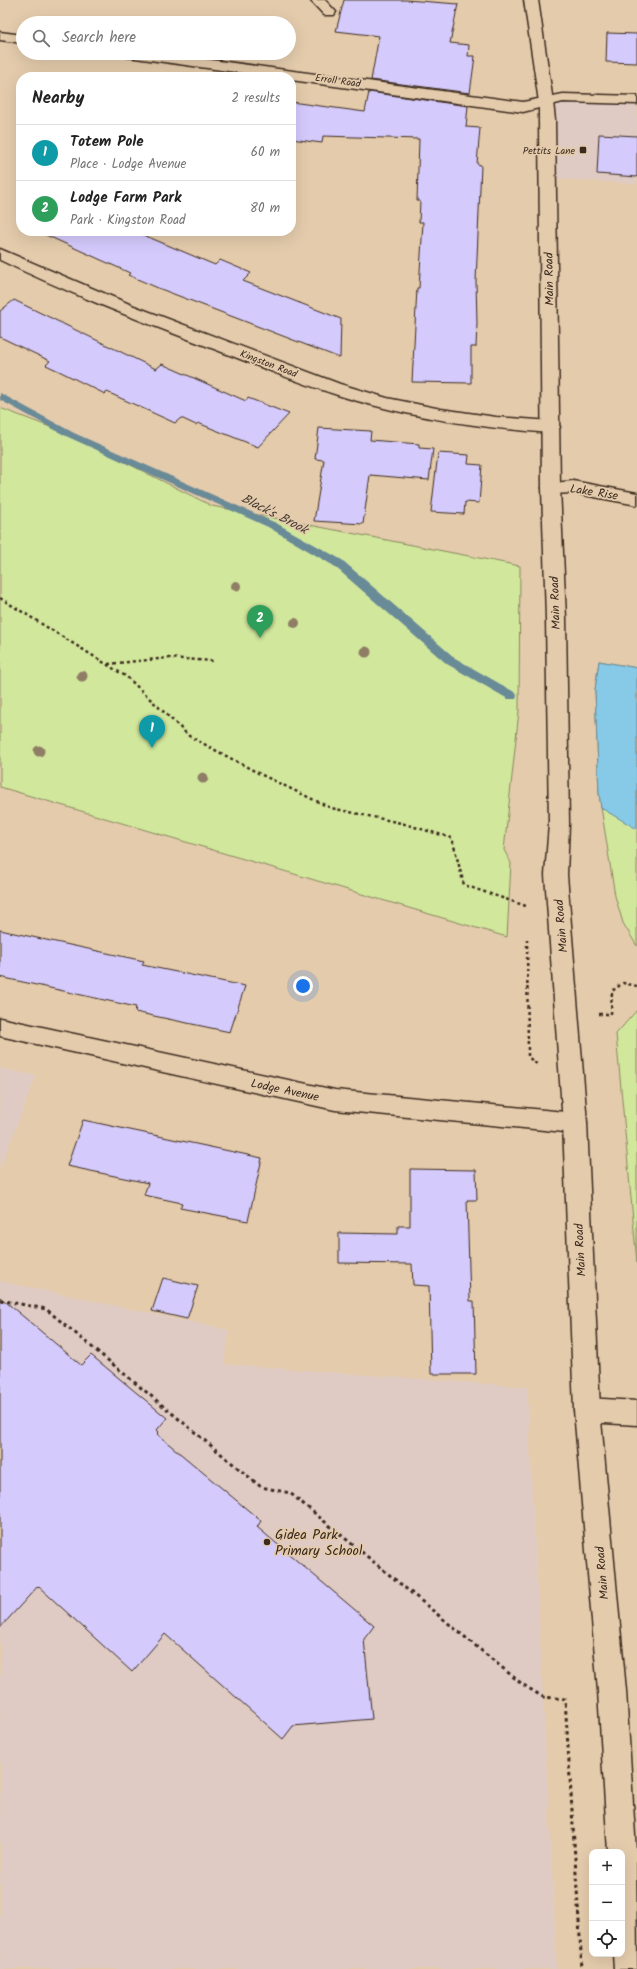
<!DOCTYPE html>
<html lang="en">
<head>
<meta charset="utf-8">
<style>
  body { margin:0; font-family:Kalam,sans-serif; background:#f2f2f2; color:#222 }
  .controls { position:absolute; right:12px; bottom:12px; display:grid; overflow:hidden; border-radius:8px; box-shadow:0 4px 16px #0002 }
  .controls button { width:36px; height:36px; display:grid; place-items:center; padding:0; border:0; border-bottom:1px solid #e0e0e0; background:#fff; color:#222; font:20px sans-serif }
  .you { position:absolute; left:303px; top:986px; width:14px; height:14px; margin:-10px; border:3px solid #fff; border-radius:50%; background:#1a73e8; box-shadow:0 0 0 6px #1a73e833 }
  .badge { display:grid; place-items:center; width:26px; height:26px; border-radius:50%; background:#3b2a1e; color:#fff; font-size:13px; font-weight:700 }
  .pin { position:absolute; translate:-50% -33px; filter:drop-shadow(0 1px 2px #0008) }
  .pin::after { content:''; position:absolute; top:21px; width:14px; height:12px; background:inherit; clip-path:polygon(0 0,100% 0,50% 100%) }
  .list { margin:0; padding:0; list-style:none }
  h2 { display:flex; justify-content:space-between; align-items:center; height:52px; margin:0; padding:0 16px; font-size:17px }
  h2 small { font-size:13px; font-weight:400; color:#767676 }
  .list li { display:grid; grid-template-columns:26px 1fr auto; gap:12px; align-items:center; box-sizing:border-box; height:56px; padding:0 16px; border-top:1px solid #e0e0e0 }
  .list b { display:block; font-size:15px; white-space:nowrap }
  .list p { margin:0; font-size:13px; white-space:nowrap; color:#767676 }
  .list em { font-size:13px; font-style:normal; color:#767676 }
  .icon { flex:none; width:22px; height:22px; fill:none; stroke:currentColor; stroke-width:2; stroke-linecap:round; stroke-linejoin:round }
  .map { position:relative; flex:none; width:637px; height:1969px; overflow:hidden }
  .search { position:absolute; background:#fff; box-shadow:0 4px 16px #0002; left:16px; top:16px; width:280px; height:44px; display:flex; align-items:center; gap:10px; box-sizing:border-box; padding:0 14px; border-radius:22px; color:#767676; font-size:15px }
  .panel { position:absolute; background:#fff; box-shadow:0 4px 16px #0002; left:16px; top:72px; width:280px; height:164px; border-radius:16px }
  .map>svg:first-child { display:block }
</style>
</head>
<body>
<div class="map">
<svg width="637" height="1969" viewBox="0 0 637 1969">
  <rect width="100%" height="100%" fill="#e4cbac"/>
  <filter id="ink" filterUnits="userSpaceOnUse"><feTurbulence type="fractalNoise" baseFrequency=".025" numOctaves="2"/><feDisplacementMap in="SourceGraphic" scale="8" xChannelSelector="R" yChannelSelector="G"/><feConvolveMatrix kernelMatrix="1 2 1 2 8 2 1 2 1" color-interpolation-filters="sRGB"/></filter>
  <g filter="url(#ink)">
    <path fill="#dfcbc4" d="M 637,100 L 637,184 L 548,178 L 546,102 Z
      M 0,1068 L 36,1076 L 0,1169 Z
      M 0,1281 L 229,1330 L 224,1364 L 527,1387 L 557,1969 L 0,1969 Z"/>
    <path fill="#d1e79c" stroke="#86885d" d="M 0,408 L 71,435 L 212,506 L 520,566 L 519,711 L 504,850 L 511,863 L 507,937 L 0,787 Z
      M 599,661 L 637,668 L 637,946 L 623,923 L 615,896 L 599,794 L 595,690 Z
      M 637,1010 L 637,1263 L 616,1034 Z"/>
    <path fill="#87cae8" stroke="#698a97" d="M 599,661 L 637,668 L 637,829 L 601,808 L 599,793 L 595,690 Z"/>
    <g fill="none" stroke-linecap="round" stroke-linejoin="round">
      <path fill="#698a97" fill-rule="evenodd" d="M 0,393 L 74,433 L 276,523 L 342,560 L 455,658 L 516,693 L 517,696 L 516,699 L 508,699 L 447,664 L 334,566 L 268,527 L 68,437 L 0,400 Z"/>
    </g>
    <path fill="#d4cafc" stroke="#3b2a1e" d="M 344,0 L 406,0 L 458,4 L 450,43 L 469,45 L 468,56 L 475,56 L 470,93 L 371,80 L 379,36 L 336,31 Z
      M 607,33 L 637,34 L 637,63 L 606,62 Z
      M 369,92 L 468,106 L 466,127 L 480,128 L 477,164 L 481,165 L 476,281 L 477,323 L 476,347 L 471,347 L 471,383 L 412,382 L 417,288 L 419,288 L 423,222 L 419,222 L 420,201 L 417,201 L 419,139 L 323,136 L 322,143 L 291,139 L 291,102 L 365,112 Z
      M 599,134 L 637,136 L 637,177 L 597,174 Z
      M 37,231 L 134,231 L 215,265 L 220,260 L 251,273 L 243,281 L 341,319 L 340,358 L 158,288 L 128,275 L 130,273 Z
      M 14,300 L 156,369 L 162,364 L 246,401 L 248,398 L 289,414 L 258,447 L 198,423 L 196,425 L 181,418 L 175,423 L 107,392 L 105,394 L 61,372 L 46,365 L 50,361 L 0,337 L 0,311 Z
      M 319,428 L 371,431 L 370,440 L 419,444 L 419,448 L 433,449 L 429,480 L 370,475 L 363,524 L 314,521 L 324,460 L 315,459 Z
      M 438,453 L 469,455 L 468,464 L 482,465 L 479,503 L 465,502 L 464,514 L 431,512 Z
      M 0,930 L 144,961 L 142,965 L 245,986 L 230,1032 L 135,1012 L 136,1007 L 0,977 Z
      M 83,1120 L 262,1158 L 248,1221 L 180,1208 L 182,1203 L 144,1195 L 148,1183 L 67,1166 Z
      M 410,1169 L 476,1170 L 477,1200 L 467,1200 L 470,1301 L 474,1301 L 476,1374 L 431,1374 L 429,1286 L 413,1285 L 412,1264 L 339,1263 L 339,1233 L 398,1234 L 398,1226 L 410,1226 Z
      M 163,1278 L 198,1286 L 187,1319 L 152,1311 Z
      M 0,1297 L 81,1365 L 91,1355 L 167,1418 L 157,1430 L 159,1432 L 157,1434 L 261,1521 L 257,1527 L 374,1626 L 364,1639 L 372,1719 L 293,1726 L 283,1739 L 165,1634 L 132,1672 L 38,1586 L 0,1628 Z"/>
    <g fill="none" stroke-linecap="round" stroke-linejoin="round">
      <defs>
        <path id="minor" d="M 310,0 L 325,0 L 336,12 L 334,15 L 324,15 Z
          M 0,32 L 23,35 L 23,43 L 0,40 Z
          M 121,53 L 160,53 L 523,102 L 563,94 L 637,96 L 637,104 L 563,102 L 523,112 L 291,80 L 291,77 L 271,77 L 128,57 L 123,56 Z
          M 0,249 L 134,306 L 340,384 L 387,398 L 441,409 L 496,417 L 551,421 L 557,423 L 560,427 L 557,431 L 551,433 C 484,428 419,419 354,400 C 302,385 252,363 201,344 C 133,318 66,292 0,260 Z
          M 573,481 L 637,493 L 637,505 L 573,493 L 551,494 L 545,492 L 542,488 L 545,484 Z
          M 0,1018 L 335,1090 L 575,1113 L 583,1116 L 587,1123 L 583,1130 L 575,1133 L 335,1110 L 0,1036 Z
          M 587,1398 L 637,1401 L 637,1425 L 587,1422 L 578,1419 L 574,1410 L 578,1401 Z"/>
        <path id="major" d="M 524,0 L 538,0 L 553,102 L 555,120 L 560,488 L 566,618 L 569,824 L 567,875 L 587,1123 L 600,1410 L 626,1691 L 636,1852 L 637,1969 L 614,1969 L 613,1954 L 622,1954 L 622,1852 L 608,1852 L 598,1691 L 574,1410 L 563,1123 L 545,875 L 549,824 L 546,618 L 542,488 L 539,120 L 539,102 Z"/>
      </defs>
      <use href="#minor" stroke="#3b2a1e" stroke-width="3"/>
      <use href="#major" stroke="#3b2a1e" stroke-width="3"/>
      <path stroke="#3b2a1e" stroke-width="2.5" stroke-dasharray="3 3" stroke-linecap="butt" d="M 0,598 L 127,677 L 189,736 L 260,774 L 331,808 L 401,823 L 452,838 L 464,885 L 526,906
        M 108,664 L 168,658 L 213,661
        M 527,939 L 528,1057 L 538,1065
        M 599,1014 L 611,1014 L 612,991 L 623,983 L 637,986"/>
      <path stroke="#3b2a1e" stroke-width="3" stroke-dasharray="3.5 3.5" stroke-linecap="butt" d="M 0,1300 L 46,1309 L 261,1487 L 290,1493 L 522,1684 L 543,1697 L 565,1699 L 582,1969"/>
      <use href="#minor" fill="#e4cbac" fill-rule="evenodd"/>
      <use href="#major" fill="#e4cbac" fill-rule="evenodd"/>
    </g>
    <g fill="#8f7d65">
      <circle cx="236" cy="586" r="5"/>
      <circle cx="295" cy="623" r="5"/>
      <circle cx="366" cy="652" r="5.5"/>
      <circle cx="82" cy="676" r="5.5"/>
      <circle cx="39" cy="751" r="5.5"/>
      <circle cx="203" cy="778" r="5.5"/>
    </g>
  </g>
  <g fill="#3b2a1e" stroke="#e4cbac" stroke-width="1.5">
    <rect x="579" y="146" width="8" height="8" rx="2"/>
    <circle cx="267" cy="1542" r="4"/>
  </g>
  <g text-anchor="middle" stroke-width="3.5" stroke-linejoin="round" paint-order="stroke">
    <g font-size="10" fill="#3b2a1e" stroke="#e4cbac">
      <text transform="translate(338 80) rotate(8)" y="4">Erroll Road</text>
      <text transform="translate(269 363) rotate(21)" y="4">Kingston Road</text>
    </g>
    <g font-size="10" fill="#3b2a1e" stroke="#e4cbac" text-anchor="end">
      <text x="575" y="154">Pettits Lane</text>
    </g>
    <g font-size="12" fill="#3b2a1e" stroke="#e4cbac">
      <text transform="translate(549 279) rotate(-91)" y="4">Main Road</text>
      <text transform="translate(594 492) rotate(9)" y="4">Lake Rise</text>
      <text transform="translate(555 603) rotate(-92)" y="4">Main Road</text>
      <text transform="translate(561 926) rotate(-95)" y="4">Main Road</text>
      <text transform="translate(285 1090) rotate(12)" y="4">Lodge Avenue</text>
      <text transform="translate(580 1250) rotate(-93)" y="4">Main Road</text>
      <text transform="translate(602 1573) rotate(-95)" y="4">Main Road</text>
    </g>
    <g font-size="13" font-style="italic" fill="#433a32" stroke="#e4cbac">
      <text transform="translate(275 513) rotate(27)" y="5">Black's Brook</text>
    </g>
    <g font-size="14" fill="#3b2a1e" stroke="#e4cbac" text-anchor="start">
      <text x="275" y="1539">Gidea Park<tspan x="275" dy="16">Primary School</tspan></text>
    </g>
  </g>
</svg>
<div class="controls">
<button>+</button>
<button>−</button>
<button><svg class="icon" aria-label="locate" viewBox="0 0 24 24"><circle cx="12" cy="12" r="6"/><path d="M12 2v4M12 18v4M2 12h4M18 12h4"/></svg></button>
</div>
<div class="you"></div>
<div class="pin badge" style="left:152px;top:748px;background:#0f9aa8">1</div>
<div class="pin badge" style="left:260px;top:638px;background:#2e9e5b">2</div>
<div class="search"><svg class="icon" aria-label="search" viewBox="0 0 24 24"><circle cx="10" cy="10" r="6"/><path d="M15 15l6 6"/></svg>Search here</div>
<section class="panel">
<h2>Nearby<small>2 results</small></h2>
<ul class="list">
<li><span class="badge" style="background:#0f9aa8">1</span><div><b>Totem Pole</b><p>Place · Lodge Avenue</p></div><em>60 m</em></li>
<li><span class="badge" style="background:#2e9e5b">2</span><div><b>Lodge Farm Park</b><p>Park · Kingston Road</p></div><em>80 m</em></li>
</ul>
</section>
</div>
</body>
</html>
